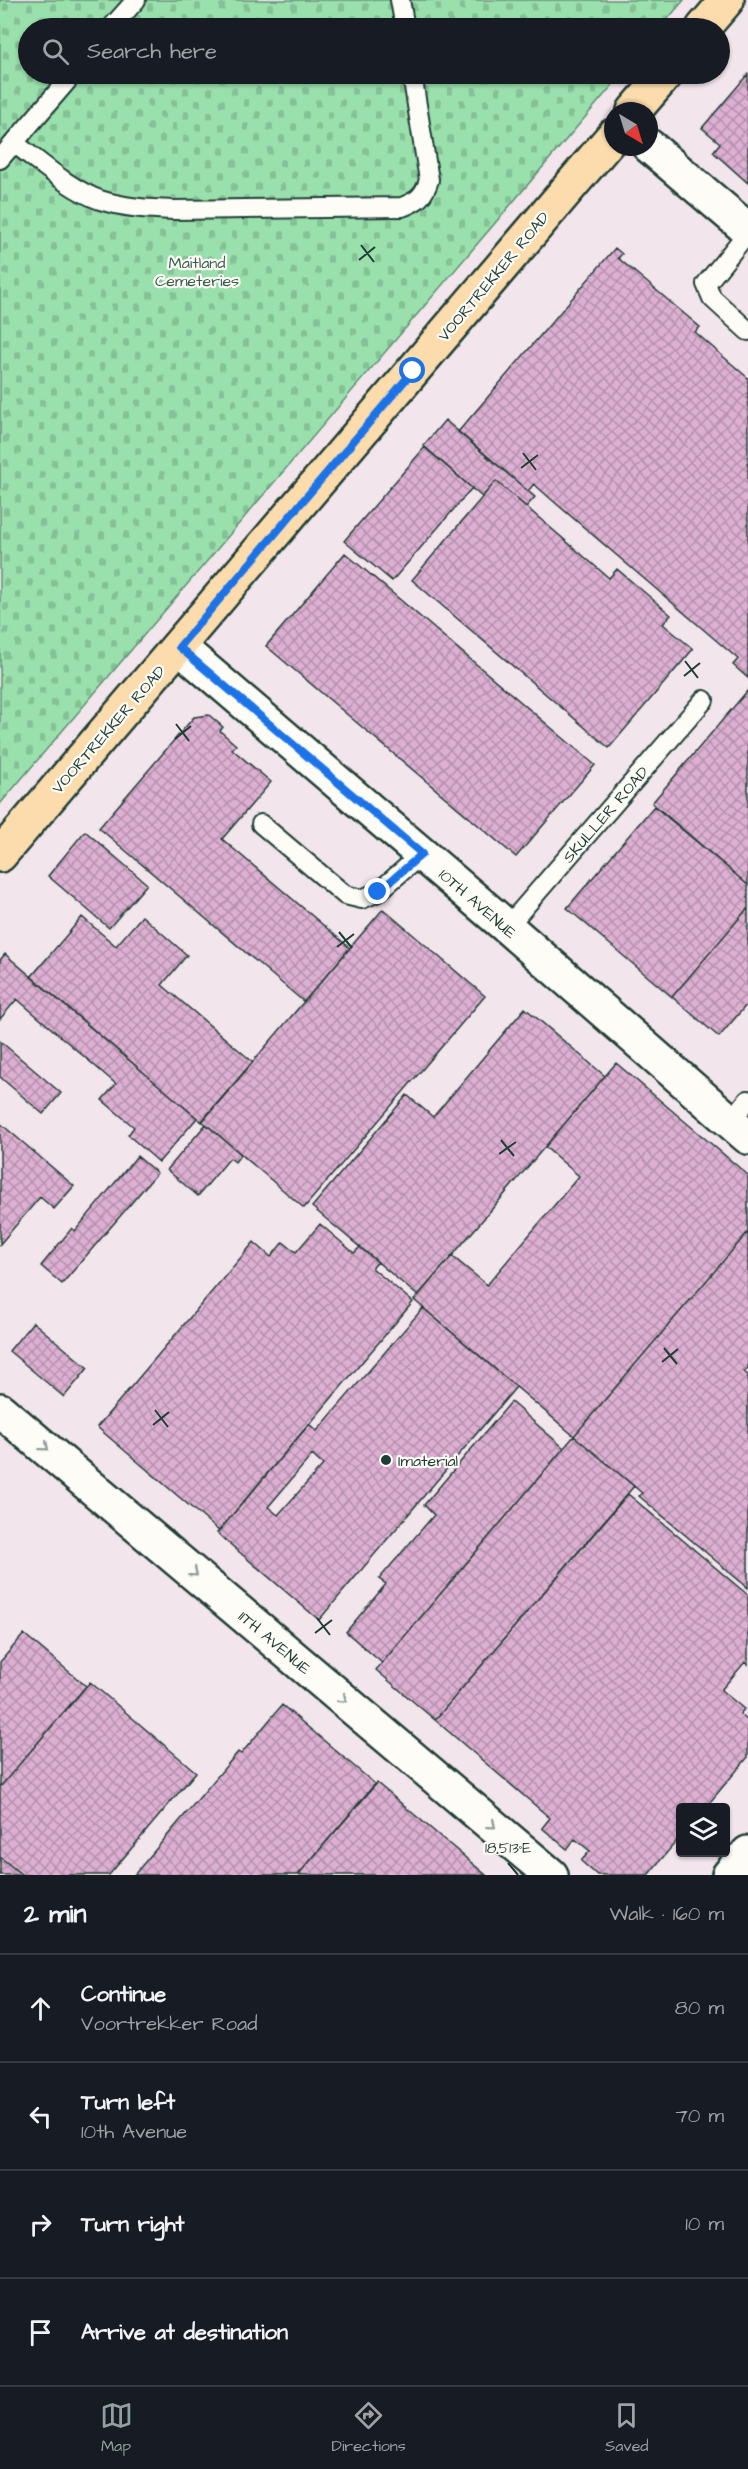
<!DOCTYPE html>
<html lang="en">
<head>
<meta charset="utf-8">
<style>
  body { margin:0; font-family:"Architects Daughter",sans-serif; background:#20242c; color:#f1f3f6 }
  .controls { position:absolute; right:18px; bottom:18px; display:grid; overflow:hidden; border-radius:6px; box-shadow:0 2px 4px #0004 }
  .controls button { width:54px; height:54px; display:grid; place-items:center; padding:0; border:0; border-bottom:2px solid #363941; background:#171b24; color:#f1f3f6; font:30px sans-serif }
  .compass { position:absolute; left:604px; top:102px; width:54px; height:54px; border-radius:50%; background:#171b24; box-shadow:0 2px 4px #0004; rotate:142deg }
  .stop { position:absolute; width:18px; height:18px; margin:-14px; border:4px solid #1a73e8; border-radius:50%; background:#fff }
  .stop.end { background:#1a73e8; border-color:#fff; box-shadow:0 2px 6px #0008 }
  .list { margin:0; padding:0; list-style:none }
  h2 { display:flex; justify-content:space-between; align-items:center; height:78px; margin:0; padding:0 24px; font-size:26px }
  h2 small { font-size:20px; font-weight:400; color:#9ea1a6 }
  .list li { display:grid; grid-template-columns:39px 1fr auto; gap:18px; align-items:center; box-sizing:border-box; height:108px; padding:0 24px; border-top:2px solid #363941 }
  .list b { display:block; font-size:22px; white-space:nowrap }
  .list p { margin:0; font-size:20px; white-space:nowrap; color:#9ea1a6 }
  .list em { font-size:20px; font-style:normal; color:#9ea1a6 }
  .icon { flex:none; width:33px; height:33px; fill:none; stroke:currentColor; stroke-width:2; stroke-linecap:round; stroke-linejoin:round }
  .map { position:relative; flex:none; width:748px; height:1875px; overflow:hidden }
  .search { position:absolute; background:#171b24; box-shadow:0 2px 4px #0004; left:18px; right:18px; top:18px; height:66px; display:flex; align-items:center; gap:15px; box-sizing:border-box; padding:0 21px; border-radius:33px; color:#9ea1a6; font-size:22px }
  .sheet { height:510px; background:#171b24 }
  nav { display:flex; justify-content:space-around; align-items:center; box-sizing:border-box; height:84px; border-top:2px solid #363941; background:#171b24; font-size:16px; color:#9ea1a6 }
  nav a { display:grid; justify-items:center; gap:3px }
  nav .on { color:#92a19f }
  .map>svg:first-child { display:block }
</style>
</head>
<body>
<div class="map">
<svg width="748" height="1875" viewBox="0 0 748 1875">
  <defs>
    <pattern id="cemetery-stones" width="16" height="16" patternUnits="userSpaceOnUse" patternTransform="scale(1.5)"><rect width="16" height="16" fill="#9ae0ad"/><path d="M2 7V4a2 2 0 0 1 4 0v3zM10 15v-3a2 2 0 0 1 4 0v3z" fill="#84c195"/></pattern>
    <pattern id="building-cross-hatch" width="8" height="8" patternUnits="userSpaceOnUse" patternTransform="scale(1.5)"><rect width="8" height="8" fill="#ddafd2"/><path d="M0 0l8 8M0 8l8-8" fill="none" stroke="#b390ab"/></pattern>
  </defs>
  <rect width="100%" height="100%" fill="#f3e5ec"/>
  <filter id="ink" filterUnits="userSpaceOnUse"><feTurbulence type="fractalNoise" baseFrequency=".0167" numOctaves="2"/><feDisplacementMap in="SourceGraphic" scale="12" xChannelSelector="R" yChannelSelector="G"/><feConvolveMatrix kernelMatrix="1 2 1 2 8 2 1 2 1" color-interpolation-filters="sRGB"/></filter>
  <g filter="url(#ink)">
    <path fill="url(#cemetery-stones)" stroke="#5c8e70" stroke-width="1.5" d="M 0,0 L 684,0 L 660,28 L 28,28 L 28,74 L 622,74 L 0,804 Z"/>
    <path fill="url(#building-cross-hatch)" stroke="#1f3d34" stroke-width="1.5" fill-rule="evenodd" d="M 748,74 L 748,183 L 713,152 L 720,143 L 702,128 Z
      M 615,248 L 622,254 L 618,258 L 700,327 L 695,332 L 748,378 L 748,678 L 733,665 L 738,659 L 552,500 L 534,484 L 528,491 L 458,432 Z
      M 445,420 L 535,497 L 526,507 L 496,481 L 482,497 L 423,446 Z
      M 425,447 L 472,488 L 392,581 L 344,541 Z
      M 496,481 L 609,578 L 617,569 L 671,615 L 663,624 L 693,649 L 609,748 L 412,580 Z
      M 345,553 L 595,765 L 516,857 L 266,646 Z
      M 748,690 L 748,885 L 652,803 Z
      M 209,715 L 223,727 L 220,731 L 236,745 L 232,749 L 271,782 L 222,839 L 350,948 L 304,1002 L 99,828 L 194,717 Z
      M 654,806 L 748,885 L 748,908 L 672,997 L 567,908 Z
      M 85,831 L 147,884 L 109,928 L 48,876 Z
      M 748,908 L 748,1003 L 719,1037 L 672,997 Z
      M 383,909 L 485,996 L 304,1208 L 202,1121 Z
      M 142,916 L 187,955 L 162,985 L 253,1062 L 202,1122 L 31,977 L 82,917 L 116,946 Z
      M 5,954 L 197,1118 L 159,1162 L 128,1135 L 134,1127 L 102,1100 L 116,1084 L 17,999 L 0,1019 L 0,960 Z
      M 525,1008 L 605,1076 L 418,1296 L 312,1207 L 407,1095 L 433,1117 Z
      M 0,1041 L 61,1093 L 43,1114 L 0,1077 Z
      M 616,1063 L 748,1175 L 748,1232 L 574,1436 L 414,1300 L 452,1256 L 487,1285 L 579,1176 L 545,1147 Z
      M 0,1123 L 74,1186 L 54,1209 L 40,1197 L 0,1244 Z
      M 206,1124 L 241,1154 L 235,1162 L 230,1158 L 198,1196 L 167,1170 Z
      M 137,1156 L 157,1173 L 62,1284 L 41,1266 L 72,1228 L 75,1231 Z
      M 320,1224 L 354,1253 L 360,1247 L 378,1262 L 372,1268 L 413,1302 L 219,1531 L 97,1427 L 254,1242 L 271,1257 L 283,1242 L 296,1252 Z
      M 748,1232 L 748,1368 L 744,1372 L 748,1375 L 748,1588 L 639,1496 L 642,1493 L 574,1436 Z
      M 423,1308 L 516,1387 L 319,1620 L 217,1533 L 309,1424 L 317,1431 ZM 312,1455 L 323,1465 L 278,1515 L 268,1507 Z
      M 33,1322 L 88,1368 L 64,1397 L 9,1351 Z
      M 511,1402 L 564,1448 L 382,1663 L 346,1632 L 386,1584 L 379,1579 L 434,1515 L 424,1505 Z
      M 574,1436 L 634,1486 L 435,1720 L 376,1670 Z
      M 628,1494 L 748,1595 L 748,1665 L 745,1662 L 721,1690 L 744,1709 L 740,1714 L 748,1721 L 748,1757 L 705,1808 L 680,1808 L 680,1837 L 648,1875 L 597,1875 L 581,1861 L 590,1851 L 575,1839 L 567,1849 L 542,1828 L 550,1818 L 435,1720 Z
      M 24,1634 L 86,1686 L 0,1787 L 0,1662 Z
      M 90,1682 L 196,1772 L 109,1875 L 22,1875 L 0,1857 L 0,1787 Z
      M 282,1705 L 375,1784 L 298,1875 L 134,1875 L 238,1752 L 241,1754 Z
      M 377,1783 L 486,1875 L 298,1875 Z
      M 0,1857 L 22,1875 L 0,1875 Z"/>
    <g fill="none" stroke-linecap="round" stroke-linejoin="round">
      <defs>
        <path id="service" d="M 400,0 L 405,28
          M 111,28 L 136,0
          M 14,143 C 40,162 69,189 100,200 C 125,208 149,209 175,210 L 402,207 C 418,201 424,196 429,180 L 412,74
          M 0,159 L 73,74
          M 748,232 L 706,284 L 712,298 L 748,331
          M 261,824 L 345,895 L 362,899 L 378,892 L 422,854
          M 507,927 L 704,700
          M 730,1122 L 748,1100"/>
        <path id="minor" d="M 649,146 L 748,230
          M 179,647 L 507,927 L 748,1137
          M 0,1410 L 551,1875
          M 729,1875 L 748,1853"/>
        <path id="primary" d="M 703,28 L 727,0
          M 634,111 L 666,74
          M 0,855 L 613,136"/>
      </defs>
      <use href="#service" stroke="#1f3d34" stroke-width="22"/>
      <use href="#minor" stroke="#1f3d34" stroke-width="38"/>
      <use href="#primary" stroke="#1f3d34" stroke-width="38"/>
      <use href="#service" stroke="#fdfcf7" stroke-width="18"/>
      <use href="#minor" stroke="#fdfcf7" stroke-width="33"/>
      <use href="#primary" stroke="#fcdcac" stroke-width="33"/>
    </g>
    <defs><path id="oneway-chevron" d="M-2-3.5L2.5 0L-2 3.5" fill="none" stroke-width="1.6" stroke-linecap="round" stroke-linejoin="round" transform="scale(1.5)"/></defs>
    <g stroke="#8e9c96">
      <use href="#oneway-chevron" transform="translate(45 1447) rotate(40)"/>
      <use href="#oneway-chevron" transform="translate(194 1573) rotate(40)"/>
      <use href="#oneway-chevron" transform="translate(343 1699) rotate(40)"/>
      <use href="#oneway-chevron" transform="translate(492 1825) rotate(40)"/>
    </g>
  </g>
  <g fill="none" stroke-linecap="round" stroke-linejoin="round" filter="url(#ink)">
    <path stroke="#1a73e8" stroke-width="8" d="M 378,892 L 422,854 L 179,647 L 413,371"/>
  </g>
  <path fill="none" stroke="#1f3d34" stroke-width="2" d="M 361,245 L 374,262M 359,260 L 375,247M 523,453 L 536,470M 521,468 L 538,455M 685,661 L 698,678M 684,676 L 700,663M 176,724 L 189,741M 175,739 L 191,726M 339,932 L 352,948M 337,947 L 354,934M 501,1140 L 514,1156M 499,1154 L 516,1142M 664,1348 L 677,1364M 662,1362 L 678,1349M 155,1410 L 168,1427M 153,1425 L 169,1412M 317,1618 L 330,1635M 315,1633 L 332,1620M 508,1863 L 518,1875"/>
  <circle fill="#1f3d34" stroke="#fdfcf7" stroke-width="2" cx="386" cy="1460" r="6"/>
  <g text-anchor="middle" stroke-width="4.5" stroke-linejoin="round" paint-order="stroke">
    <g font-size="16" fill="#385e4c" stroke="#fdfcf7">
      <text x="197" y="268">Maitland<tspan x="197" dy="18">Cemeteries</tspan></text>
    </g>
    <g font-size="16" fill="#1f3d34" stroke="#fdfcf7">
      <text transform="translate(493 276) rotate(-50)" y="6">VOORTREKKER ROAD</text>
      <text transform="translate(108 729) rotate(-49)" y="6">VOORTREKKER ROAD</text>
      <text transform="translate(605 814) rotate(-49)" y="6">SKULLER ROAD</text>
      <text transform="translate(478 903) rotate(41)" y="6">10TH AVENUE</text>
      <text transform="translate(275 1642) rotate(40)" y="6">11TH AVENUE</text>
    </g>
    <g font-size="16" fill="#1f3d34" stroke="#fdfcf7" text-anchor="start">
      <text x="398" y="1466">Imaterial</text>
    </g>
  </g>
  <g font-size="15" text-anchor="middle" fill="#1f3d34" stroke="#fdfcf7" stroke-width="4.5" stroke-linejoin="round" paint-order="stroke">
    <text x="508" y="1853">18.513°E</text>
  </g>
</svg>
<div class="controls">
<button><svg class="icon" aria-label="layers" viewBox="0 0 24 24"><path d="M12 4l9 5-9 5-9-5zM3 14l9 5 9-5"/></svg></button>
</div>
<svg class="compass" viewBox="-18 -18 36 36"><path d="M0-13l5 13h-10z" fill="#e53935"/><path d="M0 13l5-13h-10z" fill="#9ea1a6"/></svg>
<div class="stop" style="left:413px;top:371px"></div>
<div class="stop end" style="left:378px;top:892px"></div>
<div class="search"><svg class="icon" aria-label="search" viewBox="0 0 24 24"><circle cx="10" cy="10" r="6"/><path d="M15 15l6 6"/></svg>Search here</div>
</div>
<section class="sheet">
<h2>2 min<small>Walk · 160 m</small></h2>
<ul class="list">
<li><svg class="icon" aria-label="ahead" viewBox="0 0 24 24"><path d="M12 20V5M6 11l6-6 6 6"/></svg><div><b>Continue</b><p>Voortrekker Road</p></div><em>80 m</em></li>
<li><svg class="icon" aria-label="left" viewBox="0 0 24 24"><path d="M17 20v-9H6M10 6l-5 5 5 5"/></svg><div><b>Turn left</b><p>10th Avenue</p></div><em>70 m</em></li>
<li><svg class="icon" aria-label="right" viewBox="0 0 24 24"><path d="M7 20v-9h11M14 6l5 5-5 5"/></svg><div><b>Turn right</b></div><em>10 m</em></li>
<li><svg class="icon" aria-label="arrive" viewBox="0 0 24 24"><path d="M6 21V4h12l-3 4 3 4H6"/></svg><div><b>Arrive at destination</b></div></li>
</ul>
</section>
<nav>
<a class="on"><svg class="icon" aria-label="map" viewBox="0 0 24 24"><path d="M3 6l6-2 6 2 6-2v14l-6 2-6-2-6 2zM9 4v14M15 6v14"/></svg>Map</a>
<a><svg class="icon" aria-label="directions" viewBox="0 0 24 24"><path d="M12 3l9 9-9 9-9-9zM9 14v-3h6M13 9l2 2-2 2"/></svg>Directions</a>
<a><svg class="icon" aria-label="saved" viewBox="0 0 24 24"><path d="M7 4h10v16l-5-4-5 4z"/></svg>Saved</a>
</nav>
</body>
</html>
